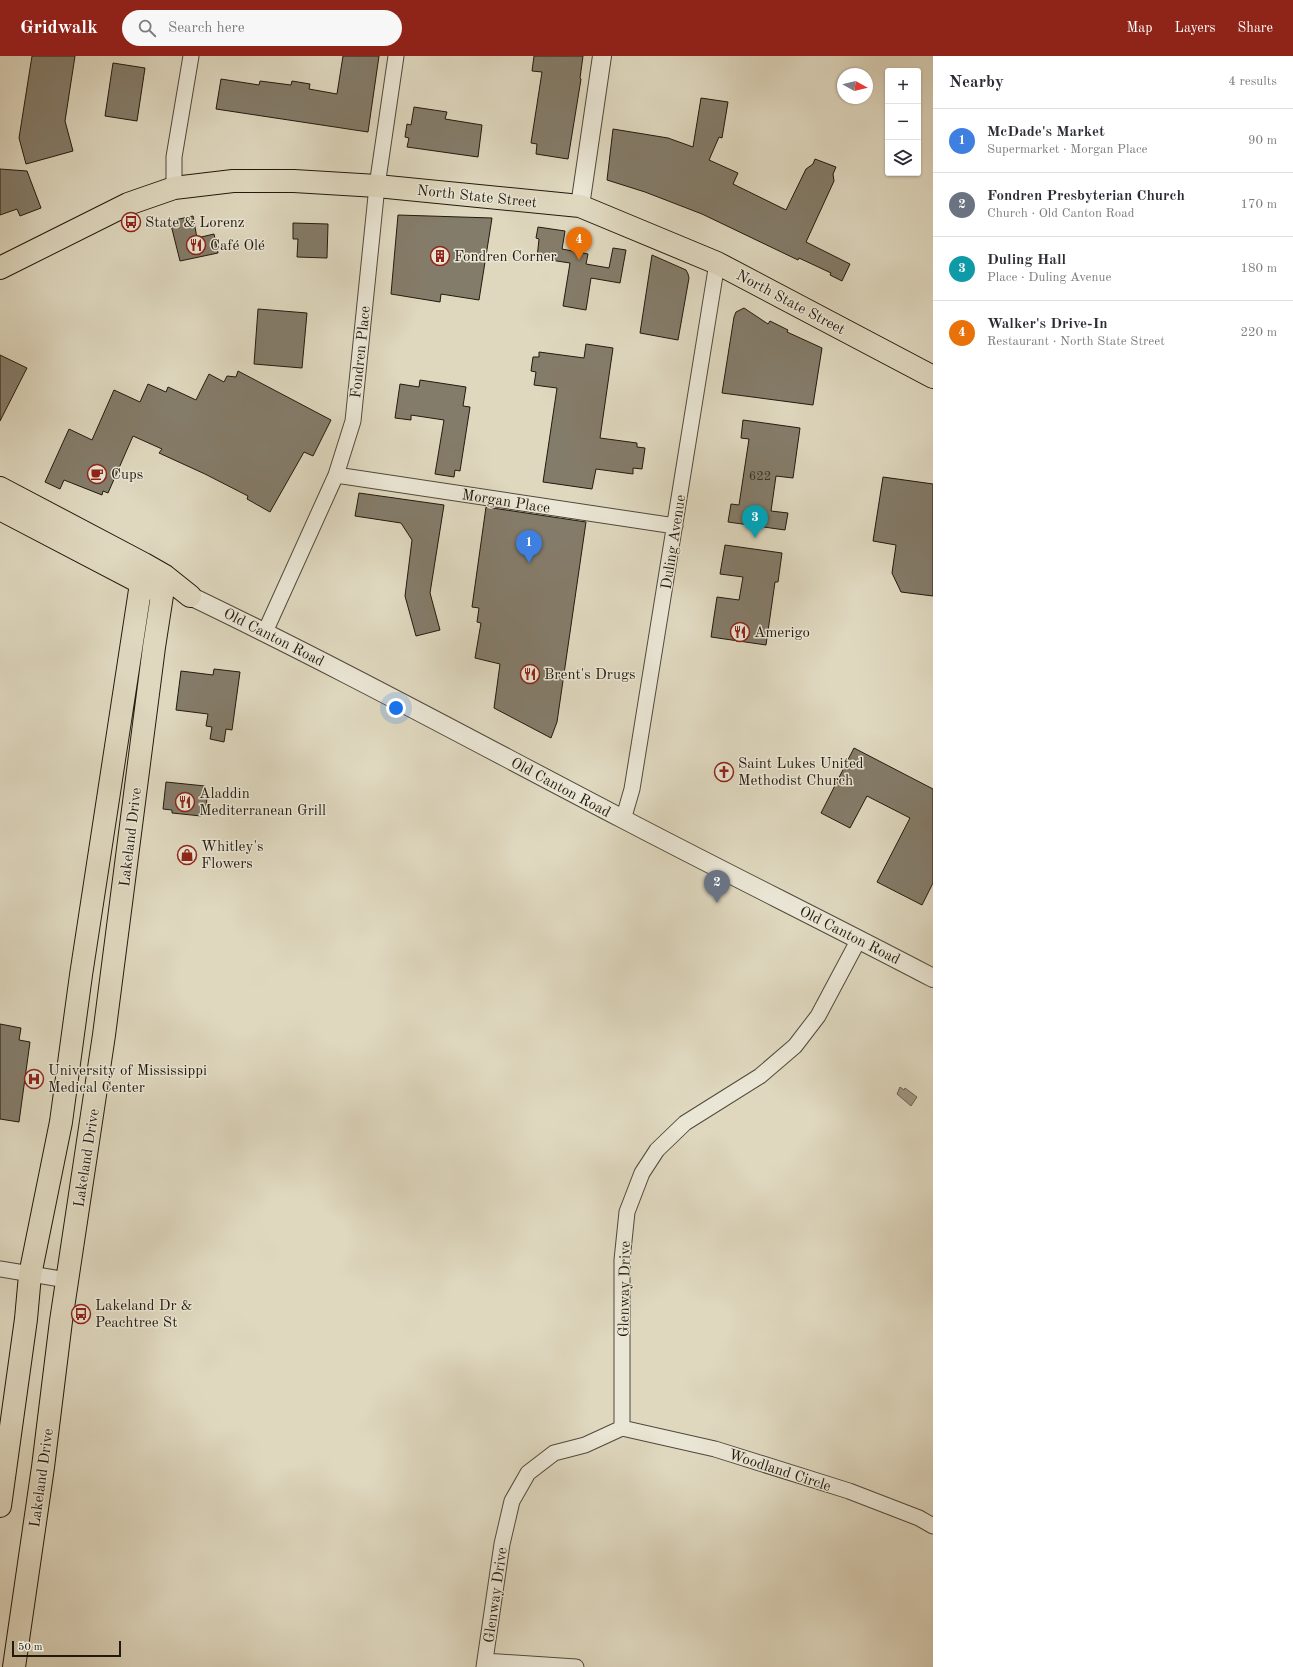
<!DOCTYPE html>
<html lang="en">
<head>
<meta charset="utf-8">
<style>
  body { margin:0; font-family:"Old Standard TT",serif; background:#f7f7f7; color:#2b2b33 }
  .controls { position:absolute; right:12px; top:12px; display:grid; overflow:hidden; border-radius:4px; box-shadow:0 1px 3px #0004 }
  .controls button { width:36px; height:36px; display:grid; place-items:center; padding:0; border:0; border-bottom:1px solid #e1e1e2; background:#fff; color:#2b2b33; font:20px sans-serif }
  .compass { position:absolute; left:837px; top:12px; width:36px; height:36px; border-radius:50%; background:#fff; box-shadow:0 1px 3px #0004; rotate:98deg }
  .scale { position:absolute; left:12px; bottom:10px; width:109px; box-sizing:border-box; padding-left:4px; border:2px solid #22190d; border-top:0; font-size:11px; line-height:14px; white-space:nowrap; color:#22190d; -webkit-text-stroke:3px #eae6d5; paint-order:stroke }
  .you { position:absolute; left:396px; top:652px; width:14px; height:14px; margin:-10px; border:3px solid #fff; border-radius:50%; background:#1a73e8; box-shadow:0 0 0 6px #1a73e833 }
  .badge { display:grid; place-items:center; width:26px; height:26px; border-radius:50%; background:#8f2418; color:#fff; font-size:13px; font-weight:700 }
  .pin { position:absolute; translate:-50% -33px; filter:drop-shadow(0 1px 2px #0008) }
  .pin::after { content:''; position:absolute; top:21px; width:14px; height:12px; background:inherit; clip-path:polygon(0 0,100% 0,50% 100%) }
  .list { margin:0; padding:0; list-style:none }
  h2 { display:flex; justify-content:space-between; align-items:center; height:52px; margin:0; padding:0 16px; font-size:17px }
  h2 small { font-size:13px; font-weight:400; color:#7c7c81 }
  .list li { display:grid; grid-template-columns:26px 1fr auto; gap:12px; align-items:center; box-sizing:border-box; height:64px; padding:0 16px; border-top:1px solid #e1e1e2 }
  .list b { display:block; font-size:15px; white-space:nowrap }
  .list p { margin:0; font-size:13px; white-space:nowrap; color:#7c7c81 }
  .list em { font-size:13px; font-style:normal; color:#7c7c81 }
  .icon { flex:none; width:22px; height:22px; fill:none; stroke:currentColor; stroke-width:2; stroke-linecap:round; stroke-linejoin:round }
  .map { position:relative; flex:none; width:933px; height:1611px; overflow:hidden }
  header { display:flex; align-items:center; gap:24px; box-sizing:border-box; height:56px; padding:0 20px; background:#8f2418; color:#fff }
  header strong { font-size:19px }
  nav { display:flex; gap:22px; margin-inline-start:auto; font-size:14px }
  .search { width:280px; height:36px; background:#f7f7f7; display:flex; align-items:center; gap:10px; box-sizing:border-box; padding:0 14px; border-radius:22px; color:#7c7c81; font-size:15px }
  main { display:flex }
  aside { flex:1; background:#fff }
  .map>svg:first-child { display:block }
</style>
</head>
<body>
<header>
<strong>Gridwalk</strong>
<div class="search"><svg class="icon" aria-label="search" viewBox="0 0 24 24"><circle cx="10" cy="10" r="6"/><path d="M15 15l6 6"/></svg>Search here</div>
<nav><a>Map</a><a>Layers</a><a>Share</a></nav>
</header>
<main>
<div class="map">
<svg width="933" height="1611" viewBox="0 0 933 1611">
  <rect width="100%" height="100%" fill="#dfd8bf"/>
  <filter id="stains"><feTurbulence type="fractalNoise" baseFrequency=".005" numOctaves="4"/><feColorMatrix values="0 0 0 0 .2 0 0 0 0 .09 0 0 0 0 .02 0 0 0 .5 -.17"/></filter>
  <radialGradient id="worn" r=".72"><stop offset=".6" stop-color="#630" stop-opacity="0"/><stop offset="1" stop-color="#630" stop-opacity=".3"/></radialGradient>
  <path fill="#9f9782" stroke="#6d6553" d="M 900,1031 L 904,1034 L 905,1032 L 917,1041 L 911,1050 L 897,1038 Z"/>
  <path fill="#847c6a" stroke="#22190d" d="M 32,0 L 75,0 L 65,65 L 73,95 L 26,108 L 19,82 Z
    M 343,0 L 379,0 L 368,76 L 216,53 L 221,23 L 259,29 L 260,25 L 291,29 L 292,25 L 310,28 L 309,33 L 337,38 Z
    M 534,0 L 583,0 L 580,22 L 581,23 L 568,103 L 536,98 L 537,88 L 531,87 L 542,16 L 532,15 Z
    M 113,7 L 145,12 L 137,65 L 105,60 Z
    M 701,42 L 728,46 L 722,82 L 719,81 L 709,104 L 738,117 L 733,128 L 786,154 L 806,113 L 813,108 L 815,103 L 836,111 L 833,118 L 834,125 L 806,186 L 850,208 L 842,225 L 830,219 L 831,217 L 799,202 L 798,204 L 702,158 L 645,136 L 607,124 L 613,73 L 668,82 L 693,91 Z
    M 414,51 L 447,56 L 445,63 L 482,69 L 478,101 L 407,91 L 409,82 L 405,81 L 407,68 L 411,69 Z
    M 0,113 L 27,115 L 41,152 L 20,160 L 17,153 L 0,159 Z
    M 398,159 L 492,162 L 479,244 L 441,238 L 440,246 L 391,238 Z
    M 193,160 L 197,182 L 214,178 L 218,197 L 180,205 L 170,165 Z
    M 293,167 L 328,168 L 327,202 L 297,201 L 298,183 L 293,183 Z
    M 538,171 L 565,175 L 562,193 L 588,198 L 586,208 L 609,212 L 613,192 L 626,194 L 620,227 L 591,222 L 586,254 L 563,250 L 570,207 L 537,202 L 539,183 L 536,182 Z
    M 652,199 L 686,214 L 688,218 L 689,222 L 678,284 L 640,277 Z
    M 744,252 L 768,268 L 770,265 L 788,274 L 787,276 L 822,292 L 813,349 L 722,337 L 734,261 L 736,256 Z
    M 258,253 L 307,257 L 302,312 L 254,308 Z
    M 586,288 L 613,292 L 600,382 L 637,387 L 637,391 L 645,392 L 642,413 L 633,412 L 633,418 L 596,413 L 592,433 L 543,426 L 557,332 L 534,329 L 536,316 L 531,315 L 533,301 L 539,301 L 539,296 L 584,302 Z
    M 0,299 L 27,312 L 0,365 Z
    M 238,315 L 331,364 L 313,400 L 304,396 L 270,456 L 247,443 L 248,440 L 205,418 L 159,397 L 162,393 L 133,380 L 108,437 L 103,435 L 102,439 L 64,424 L 60,433 L 45,426 L 69,373 L 92,384 L 114,334 L 140,346 L 148,328 L 166,336 L 168,331 L 196,344 L 209,318 L 224,326 L 227,320 L 236,321 Z
    M 420,324 L 466,331 L 463,350 L 470,351 L 460,415 L 455,414 L 454,421 L 435,418 L 444,364 L 411,359 L 411,364 L 395,362 L 400,328 L 419,331 Z
    M 743,364 L 800,372 L 793,422 L 776,420 L 771,455 L 788,457 L 785,474 L 728,466 L 731,448 L 739,449 L 749,383 L 741,382 Z
    M 883,421 L 933,428 L 933,540 L 901,536 L 892,517 L 896,489 L 873,485 Z
    M 359,437 L 444,449 L 430,537 L 440,574 L 416,580 L 405,540 L 412,484 L 401,467 L 355,460 Z
    M 486,451 L 586,466 L 557,666 L 551,682 L 494,652 L 500,608 L 475,602 L 481,567 L 477,566 L 479,552 L 472,551 Z
    M 725,489 L 782,497 L 778,526 L 775,526 L 766,589 L 711,581 L 717,541 L 739,544 L 743,521 L 720,518 Z
    M 214,613 L 240,616 L 232,674 L 226,673 L 224,686 L 210,683 L 212,671 L 206,670 L 208,658 L 176,654 L 181,615 L 213,619 Z
    M 854,692 L 933,733 L 933,827 L 922,849 L 877,826 L 910,762 L 867,740 L 850,772 L 821,757 Z
    M 166,726 L 205,730 L 204,738 L 207,739 L 206,755 L 202,755 L 201,760 L 172,757 L 172,754 L 163,753 Z
    M 0,968 L 21,972 L 19,984 L 30,986 L 19,1066 L 0,1063 Z"/>
  <g fill="none" stroke-linecap="round" stroke-linejoin="round">
    <defs>
      <path id="minor" d="M 174,132 L 174,101 L 191,0
        M 336,419 L 675,470
        M 265,576 L 336,419 L 353,365 L 377,130 L 396,0
        M 623,764 L 632,733 L 717,207
        M 0,1213 L 67,1224
        M 622,1372 L 715,1393 L 849,1435 L 919,1462 L 933,1470
        M 485,1605 L 576,1611
        M 484,1611 L 502,1488 L 512,1445 L 528,1417 L 554,1397 L 585,1389 L 622,1372 L 622,1204 L 627,1156 L 642,1117 L 657,1094 L 685,1067 L 760,1020 L 795,990 L 818,960 L 859,883"/>
      <path id="tertiary" d="M 580,150 L 602,0
        M 190,540 C 336,610 479,688 623,763 C 726,817 830,868 933,922"/>
      <path id="primary" d="M 0,212 L 128,148 L 174,132 L 233,125 L 294,125 L 377,130 L 580,150 L 717,207 L 933,321
        M 0,432 L 144,508 L 165,520 L 190,540
        M 0,453 L 153,533
        M 0,1450 L 26,1263 L 30,1219 L 61,1066 L 81,919 L 144,508
        M 14,1611 L 43,1411 L 61,1265 L 104,979 L 154,591 L 165,520"/>
    </defs>
    <use href="#minor" stroke="#51493a" stroke-width="17"/>
    <use href="#tertiary" stroke="#51493a" stroke-width="20"/>
    <use href="#primary" stroke="#22190d" stroke-width="24"/>
    <use href="#minor" stroke="#eae6d5" stroke-width="15"/>
    <use href="#tertiary" stroke="#eae6d5" stroke-width="18"/>
    <use href="#primary" stroke="#dfd8bf" stroke-width="22"/>
  </g>
  <defs>
    <symbol id="bus-ring" viewBox="-11 -11 22 22"><circle r="9.5" fill="#eae6d5" stroke="#8f2418" stroke-width="1.5"/><path d="M-5-6H5V4H4V6H2V4H-2V6H-4V4H-5ZM-3.5-4V0h7V-4ZM-3.5 1.2v1.5H-2V1.2ZM2 1.2v1.5H3.5V1.2Z" fill="#8f2418"/></symbol>
    <symbol id="restaurant-ring" viewBox="-11 -11 22 22"><circle r="9.5" fill="#eae6d5" stroke="#8f2418" stroke-width="1.5"/><path d="M-5-6h1v4h1v-4h1v4h1v-4h1v5L-1.5 .5V6h-2V.5L-5-1ZM5-6V6H3V1.5H1.5Q1.5-4 5-6Z" fill="#8f2418"/></symbol>
    <symbol id="building-ring" viewBox="-11 -11 22 22"><circle r="9.5" fill="#eae6d5" stroke="#8f2418" stroke-width="1.5"/><path d="M-4-6H4V6H1V3H-1V6H-4ZM-2.5-4.3h1.7v1.8h-1.7ZM.8-4.3h1.7v1.8H.8ZM-2.5-1h1.7V.8h-1.7ZM.8-1h1.7V.8H.8Z" fill="#8f2418"/></symbol>
    <symbol id="cafe-ring" viewBox="-11 -11 22 22"><circle r="9.5" fill="#eae6d5" stroke="#8f2418" stroke-width="1.5"/><path d="M-5.5-4.5H6V0H3Q3 3.5 0 3.5H-2.5Q-5.5 3.5-5.5 0ZM3-3.2v2h1.7v-2ZM-6 4.5H4V6H-6Z" fill="#8f2418"/></symbol>
    <symbol id="church-ring" viewBox="-11 -11 22 22"><circle r="9.5" fill="#eae6d5" stroke="#8f2418" stroke-width="1.5"/><path d="M-1.2-6h2.4v3.5h3.3v2.4h-3.3V6h-2.4V-.1h-3.3v-2.4h3.3Z" fill="#8f2418"/></symbol>
    <symbol id="shop-ring" viewBox="-11 -11 22 22"><circle r="9.5" fill="#eae6d5" stroke="#8f2418" stroke-width="1.5"/><path d="M-5-2.5h2.3a2.7 3.5 0 0 1 5.4 0H5L5.5 6h-11ZM-1.5-2.5h3a1.5 2.3 0 0 0-3 0Z" fill="#8f2418"/></symbol>
    <symbol id="hospital-ring" viewBox="-11 -11 22 22"><circle r="9.5" fill="#eae6d5" stroke="#8f2418" stroke-width="1.5"/><path d="M-5-5h3v3.5h4V-5h3V5h-3V1.5h-4V5h-3Z" fill="#8f2418"/></symbol>
  </defs>
  <g fill-rule="evenodd">
    <use href="#bus-ring" x="120" y="155" width="22" height="22"/>
    <use href="#restaurant-ring" x="185" y="178" width="22" height="22"/>
    <use href="#building-ring" x="429" y="189" width="22" height="22"/>
    <use href="#cafe-ring" x="86" y="407" width="22" height="22"/>
    <use href="#restaurant-ring" x="729" y="565" width="22" height="22"/>
    <use href="#restaurant-ring" x="519" y="607" width="22" height="22"/>
    <use href="#church-ring" x="713" y="705" width="22" height="22"/>
    <use href="#restaurant-ring" x="174" y="735" width="22" height="22"/>
    <use href="#shop-ring" x="176" y="788" width="22" height="22"/>
    <use href="#hospital-ring" x="23" y="1012" width="22" height="22"/>
    <use href="#bus-ring" x="70" y="1247" width="22" height="22"/>
  </g>
  <g text-anchor="middle" stroke-width="3" stroke-linejoin="round" paint-order="stroke">
    <g font-size="13" fill="#3a3224">
      <text x="760" y="424">622</text>
    </g>
    <g font-size="15" fill="#22190d" stroke="#eae6d5">
      <text transform="translate(477 140) rotate(6)" y="5">North State Street</text>
      <text transform="translate(791 246) rotate(28)" y="5">North State Street</text>
      <text transform="translate(360 296) rotate(-84)" y="5">Fondren Place</text>
      <text transform="translate(506 445) rotate(9)" y="5">Morgan Place</text>
      <text transform="translate(673 486) rotate(-81)" y="5">Duling Avenue</text>
      <text transform="translate(274 581) rotate(27)" y="5">Old Canton Road</text>
      <text transform="translate(561 731) rotate(28)" y="5">Old Canton Road</text>
      <text transform="translate(130 781) rotate(-83)" y="5">Lakeland Drive</text>
      <text transform="translate(850 879) rotate(27)" y="5">Old Canton Road</text>
      <text transform="translate(86 1102) rotate(-81)" y="5">Lakeland Drive</text>
      <text transform="translate(624 1233) rotate(-89)" y="5">Glenway Drive</text>
      <text transform="translate(780 1414) rotate(18)" y="5">Woodland Circle</text>
      <text transform="translate(41 1422) rotate(-82)" y="5">Lakeland Drive</text>
      <text transform="translate(495 1539) rotate(-82)" y="5">Glenway Drive</text>
    </g>
    <g font-size="15" fill="#22190d" stroke="#eae6d5" text-anchor="start">
      <text x="145" y="171">State &amp; Lorenz</text>
      <text x="210" y="194">Café Olé</text>
      <text x="454" y="205">Fondren Corner</text>
      <text x="111" y="423">Cups</text>
      <text x="754" y="581">Amerigo</text>
      <text x="544" y="623">Brent's Drugs</text>
      <text x="738" y="712">Saint Lukes United<tspan x="738" dy="17">Methodist Church</tspan></text>
      <text x="199" y="742">Aladdin<tspan x="199" dy="17">Mediterranean Grill</tspan></text>
      <text x="201" y="795">Whitley's<tspan x="201" dy="17">Flowers</tspan></text>
      <text x="48" y="1019">University of Mississippi<tspan x="48" dy="17">Medical Center</tspan></text>
      <text x="95" y="1254">Lakeland Dr &amp;<tspan x="95" dy="17">Peachtree St</tspan></text>
    </g>
  </g>
  <rect width="100%" height="100%" filter="url(#stains)"/>
  <rect width="100%" height="100%" fill="url(#worn)"/>
</svg>
<div class="controls">
<button>+</button>
<button>−</button>
<button><svg class="icon" aria-label="layers" viewBox="0 0 24 24"><path d="M12 4l9 5-9 5-9-5zM3 14l9 5 9-5"/></svg></button>
</div>
<svg class="compass" viewBox="-18 -18 36 36"><path d="M0-13l5 13h-10z" fill="#e53935"/><path d="M0 13l5-13h-10z" fill="#7c7c81"/></svg>
<div class="scale">50 m</div>
<div class="you"></div>
<div class="pin badge" style="left:529px;top:507px;background:#3f7fe0">1</div>
<div class="pin badge" style="left:717px;top:847px;background:#6b7280">2</div>
<div class="pin badge" style="left:755px;top:482px;background:#0f9aa8">3</div>
<div class="pin badge" style="left:579px;top:204px;background:#e8710a">4</div>
</div>
<aside>
<h2>Nearby<small>4 results</small></h2>
<ul class="list">
<li><span class="badge" style="background:#3f7fe0">1</span><div><b>McDade's Market</b><p>Supermarket · Morgan Place</p></div><em>90 m</em></li>
<li><span class="badge" style="background:#6b7280">2</span><div><b>Fondren Presbyterian Church</b><p>Church · Old Canton Road</p></div><em>170 m</em></li>
<li><span class="badge" style="background:#0f9aa8">3</span><div><b>Duling Hall</b><p>Place · Duling Avenue</p></div><em>180 m</em></li>
<li><span class="badge" style="background:#e8710a">4</span><div><b>Walker's Drive-In</b><p>Restaurant · North State Street</p></div><em>220 m</em></li>
</ul>
</aside>
</main>
</body>
</html>
